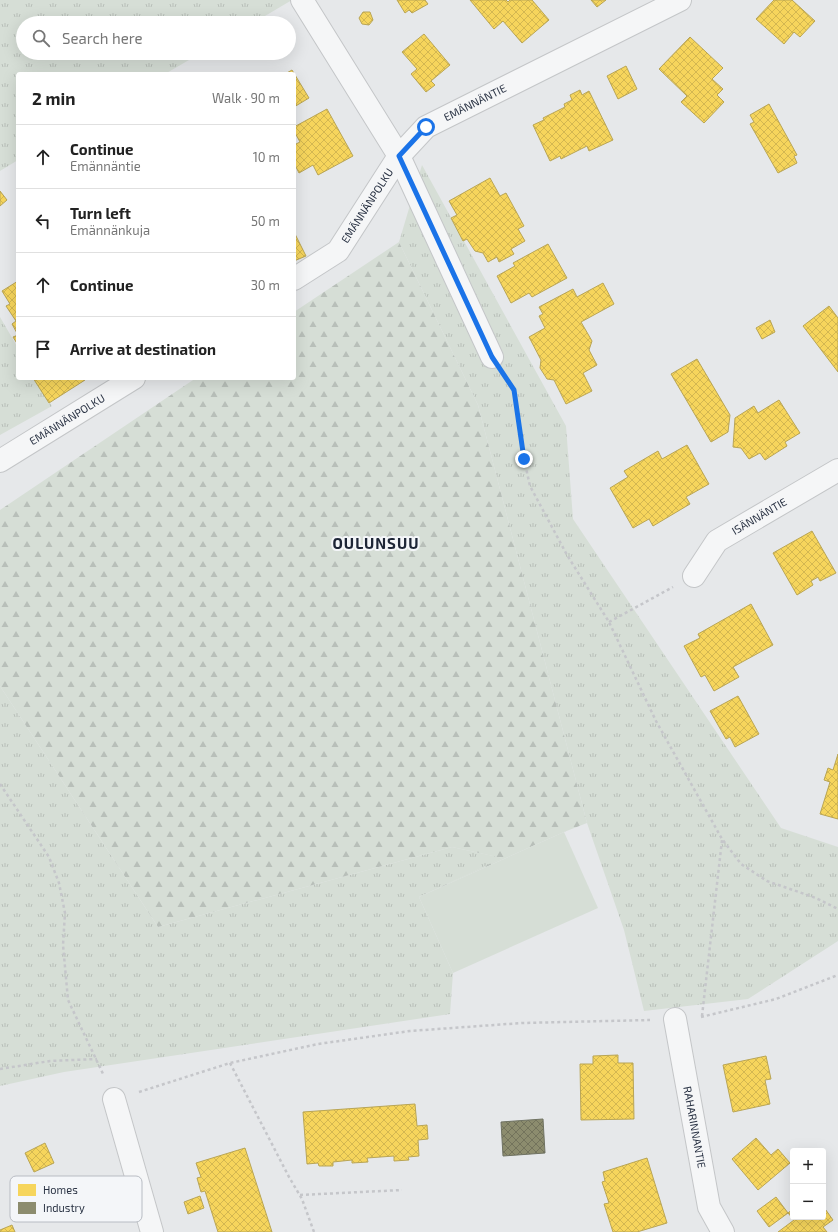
<!DOCTYPE html>
<html lang="en">
<head>
<meta charset="utf-8">
<style>
  body { margin:0; font-family:"Exo 2",sans-serif; background:#f2f2f2; color:#222 }
  .controls { position:absolute; right:12px; bottom:12px; display:grid; overflow:hidden; border-radius:4px; box-shadow:0 4px 16px #0002 }
  .controls button { width:36px; height:36px; display:grid; place-items:center; padding:0; border:0; border-bottom:1px solid #e0e0e0; background:#fff; color:#222; font:20px sans-serif }
  .stop { position:absolute; width:12px; height:12px; margin:-9px; border:3px solid #1a73e8; border-radius:50%; background:#fff }
  .stop.end { background:#1a73e8; border-color:#fff; box-shadow:0 1px 4px #0008 }
  .list { margin:0; padding:0; list-style:none }
  h2 { display:flex; justify-content:space-between; align-items:center; height:52px; margin:0; padding:0 16px; font-size:17px }
  h2 small { font-size:13px; font-weight:400; color:#767676 }
  .list li { display:grid; grid-template-columns:26px 1fr auto; gap:12px; align-items:center; box-sizing:border-box; height:64px; padding:0 16px; border-top:1px solid #e0e0e0 }
  .list b { display:block; font-size:15px; white-space:nowrap }
  .list p { margin:0; font-size:13px; white-space:nowrap; color:#767676 }
  .list em { font-size:13px; font-style:normal; color:#767676 }
  .icon { flex:none; width:22px; height:22px; fill:none; stroke:currentColor; stroke-width:2; stroke-linecap:round; stroke-linejoin:round }
  .map { position:relative; flex:none; width:838px; height:1232px; overflow:hidden }
  .search { position:absolute; background:#fff; box-shadow:0 4px 16px #0002; left:16px; top:16px; width:280px; height:44px; display:flex; align-items:center; gap:10px; box-sizing:border-box; padding:0 14px; border-radius:22px; color:#767676; font-size:15px }
  .panel { position:absolute; background:#fff; box-shadow:0 4px 16px #0002; left:16px; top:72px; width:280px; height:308px; border-radius:4px }
  .map>svg:first-child { display:block }
</style>
</head>
<body>
<div class="map">
<svg width="838" height="1232" viewBox="0 0 838 1232">
  <defs>
    <pattern id="grass-tufts" width="24" height="20" patternUnits="userSpaceOnUse"><rect width="24" height="20" fill="#d6ded6"/><path d="M3 7l-1-3M5 7V3M7 7l1-3M15 17l-1-3M17 17v-4M19 17l1-3" fill="none" stroke="#b8bfb9"/></pattern>
    <pattern id="forest-firs" width="22" height="20" patternUnits="userSpaceOnUse"><rect width="22" height="20" fill="#d6ded6"/><path d="M5 1l3.5 6h-7zM16 11l3.5 6h-7z" fill="#b8bfb9"/></pattern>
    <pattern id="homes-cross-hatch" width="8" height="8" patternUnits="userSpaceOnUse"><rect width="8" height="8" fill="#f6d55c"/><path d="M0 0l8 8M0 8l8-8" fill="none" stroke="#d3b751"/></pattern>
    <pattern id="industry-cross-hatch" width="8" height="8" patternUnits="userSpaceOnUse"><rect width="8" height="8" fill="#8c8c6e"/><path d="M0 0l8 8M0 8l8-8" fill="none" stroke="#73735c"/></pattern>
  </defs>
  <rect width="100%" height="100%" fill="#e6e8ea"/>
  <path fill="url(#grass-tufts)" d="M 0,0 L 292,0 L 253,23 L 23,23 L 23,53 L 201,53 L 165,74 L 18,74 L 18,160 L 0,171 Z
    M 422,165 L 566,426 L 573,519 L 781,828 L 838,847 L 838,941 L 748,999 L 644,1011 L 624,930 L 587,823 L 478,405 L 399,242 Z
    M 0,317 L 18,348 L 18,378 L 35,378 L 52,406 L 0,435 Z
    M 0,686 L 158,927 L 452,847 L 503,858 L 419,897 L 453,973 L 450,1014 L 64,1072 L 0,1086 Z"/>
  <path fill="url(#forest-firs)" d="M 399,242 L 478,405 L 587,823 L 564,832 L 419,897 L 502,858 L 452,847 L 158,927 L 0,686 L 0,510 L 196,378 L 294,378 L 294,312 Z"/>
  <path fill="#d6ded6" d="M 564,832 L 598,908 L 453,973 L 419,897 Z"/>
  <path fill="url(#homes-cross-hatch)" stroke="#b9a555" d="M 397,0 L 425,0 L 428,4 L 412,13 L 409,10 L 405,13 Z
    M 470,0 L 506,0 L 508,2 L 510,0 L 532,0 L 549,20 L 522,43 L 503,21 L 494,29 Z
    M 591,0 L 606,0 L 597,7 Z
    M 774,0 L 792,0 L 815,21 L 800,37 L 794,32 L 784,44 L 756,19 Z
    M 363,12 L 370,12 L 373,20 L 369,25 L 362,24 L 359,18 Z
    M 424,34 L 450,65 L 431,81 L 435,85 L 426,92 L 411,74 L 417,69 L 402,52 Z
    M 690,37 L 723,68 L 712,79 L 723,89 L 717,95 L 724,102 L 704,123 L 681,102 L 687,96 L 659,69 Z
    M 626,66 L 637,89 L 618,99 L 607,76 Z
    M 292,70 L 309,98 L 294,107 L 294,74 L 285,74 Z
    M 580,90 L 582,95 L 589,91 L 613,140 L 589,151 L 587,146 L 561,159 L 560,156 L 550,161 L 533,125 L 544,120 L 543,118 L 565,107 L 564,104 L 572,100 L 570,95 Z
    M 769,104 L 797,155 L 794,156 L 797,163 L 778,173 L 750,124 L 754,122 L 750,115 Z
    M 327,109 L 353,156 L 318,175 L 313,165 L 299,173 L 294,163 L 294,145 L 300,142 L 294,131 L 294,127 Z
    M 490,178 L 500,196 L 506,193 L 524,226 L 518,229 L 525,241 L 511,249 L 514,254 L 499,262 L 497,257 L 488,262 L 483,253 L 475,251 L 467,239 L 463,241 L 451,218 L 457,215 L 449,201 Z
    M 0,191 L 7,200 L 0,206 Z
    M 294,232 L 306,256 L 294,261 Z
    M 548,244 L 567,278 L 532,297 L 529,293 L 511,303 L 497,276 L 515,266 L 513,263 Z
    M 18,281 L 18,345 L 13,337 L 18,335 L 12,324 L 16,321 L 6,306 L 10,304 L 2,291 Z
    M 603,283 L 614,304 L 581,322 L 592,341 L 589,350 L 597,365 L 583,373 L 592,391 L 566,404 L 554,380 L 547,379 L 540,368 L 541,360 L 529,337 L 545,328 L 539,316 L 543,314 L 539,307 L 573,289 L 577,297 Z
    M 829,306 L 838,318 L 838,372 L 803,326 Z
    M 770,320 L 775,332 L 762,339 L 756,328 Z
    M 697,359 L 730,415 L 728,432 L 711,442 L 671,374 Z
    M 33,378 L 84,378 L 85,380 L 49,403 Z
    M 779,400 L 800,433 L 785,442 L 787,446 L 765,460 L 760,453 L 749,459 L 741,448 L 733,447 L 735,418 L 754,406 L 758,413 Z
    M 687,445 L 709,484 L 686,497 L 690,504 L 653,526 L 649,519 L 633,528 L 610,488 L 628,477 L 624,471 L 658,451 L 662,459 Z
    M 812,531 L 836,573 L 820,581 L 818,577 L 811,581 L 813,585 L 797,595 L 773,553 Z
    M 751,604 L 773,645 L 733,667 L 739,677 L 714,691 L 705,675 L 701,677 L 684,646 L 700,638 L 698,634 Z
    M 738,696 L 759,734 L 735,747 L 730,737 L 726,739 L 710,711 Z
    M 838,754 L 838,819 L 820,814 L 830,782 L 824,780 L 828,768 L 833,770 Z
    M 618,1055 L 618,1063 L 633,1063 L 634,1119 L 581,1120 L 580,1064 L 593,1064 L 593,1056 Z
    M 766,1056 L 771,1079 L 765,1080 L 770,1104 L 733,1112 L 723,1065 Z
    M 415,1104 L 417,1126 L 427,1125 L 428,1139 L 418,1140 L 419,1156 L 408,1157 L 409,1160 L 394,1161 L 394,1156 L 367,1158 L 368,1162 L 352,1163 L 352,1160 L 333,1162 L 333,1166 L 319,1166 L 318,1163 L 307,1164 L 303,1112 Z
    M 756,1138 L 771,1155 L 778,1149 L 790,1163 L 758,1190 L 732,1159 Z
    M 45,1143 L 54,1163 L 34,1172 L 25,1153 Z
    M 245,1148 L 272,1232 L 218,1232 L 205,1191 L 201,1192 L 197,1178 L 201,1177 L 196,1163 Z
    M 647,1158 L 667,1223 L 637,1232 L 613,1232 L 604,1204 L 609,1203 L 602,1182 L 605,1181 L 603,1172 Z
    M 200,1196 L 204,1208 L 188,1214 L 184,1202 Z
    M 776,1197 L 788,1213 L 769,1227 L 757,1211 Z
    M 823,1206 L 833,1220 L 823,1227 L 827,1232 L 778,1232 L 794,1220 L 788,1213 L 793,1209 L 793,1217 L 823,1217 Z
    M 12,1225 L 15,1232 L 0,1232 L 0,1230 Z"/>
  <path fill="url(#industry-cross-hatch)" stroke="#6f7262" d="M 543,1119 L 545,1153 L 503,1156 L 501,1122 Z"/>
  <g fill="none" stroke-linecap="round" stroke-linejoin="round">
    <defs>
      <g id="street">
        <path id="s1" d="M 302,0 L 399,156 L 426,127 L 680,0"/>
        <path d="M 399,156 L 492,357"/>
        <path id="s2" d="M 294,279 L 338,251 L 399,156"/>
        <path id="s3" d="M 0,461 L 134,378"/>
        <path id="s4" d="M 694,576 L 717,541 L 838,470"/>
        <path id="s5" d="M 675,1019 L 709,1207 L 723,1232"/>
        <path d="M 114,1099 L 152,1232"/>
      </g>
    </defs>
    <use href="#street" stroke="#c4c6c8" stroke-width="24"/>
    <path stroke="#c5c6ca" stroke-width="2.5" stroke-dasharray="3 3" stroke-linecap="butt" d="M 506,378 L 514,390 L 524,459 L 530,486 L 567,555 L 609,622 L 656,721 L 722,839 L 741,864 L 767,881 L 816,898 L 838,909
      M 609,622 L 673,587
      M 0,784 L 49,857 L 59,883 L 65,913 L 63,945 L 68,1000 L 104,1076
      M 702,1016 L 722,840
      M 701,1017 L 776,999 L 838,975
      M 230,1063 L 289,1177 L 302,1199 L 314,1232
      M 0,1069 L 50,1061 L 97,1059
      M 139,1092 L 230,1063 L 318,1044 L 410,1031 L 522,1023 L 650,1020
      M 300,1195 L 402,1190"/>
    <use href="#street" stroke="#f5f6f7" stroke-width="22"/>
  </g>
  <g fill="none" stroke-linecap="round" stroke-linejoin="round">
    <path stroke="#1a73e8" stroke-width="5" d="M 426,127 L 399,156 L 492,357 L 514,390 L 524,459"/>
  </g>
  <g text-anchor="middle" stroke-width="4" stroke-linejoin="round" paint-order="stroke">
    <g font-size="11" fill="#2b3445" stroke="#f4f6f9">
      <text dy="4" stroke="none"><textPath href="#s1" startOffset="278">EMÄNNÄNTIE</textPath></text>
      <text dy="4" stroke="none"><textPath href="#s2" startOffset="106">EMÄNNÄNPOLKU</textPath></text>
      <text dy="4" stroke="none"><textPath href="#s3" startOffset="79">EMÄNNÄNPOLKU</textPath></text>
      <text dy="4" stroke="none"><textPath href="#s4" startOffset="91">ISÄNNÄNTIE</textPath></text>
      <text dy="4" stroke="none"><textPath href="#s5" startOffset="110">RAHARINNANTIE</textPath></text>
    </g>
    <g font-size="15" font-weight="bold" letter-spacing="1" fill="#1d2536" stroke="#f4f6f9">
      <text x="376" y="549">OULUNSUU</text>
    </g>
  </g>
  <rect x="10" y="1176" width="132" height="46" rx="6" fill="#f4f6f9" stroke="#b8bcc3" stroke-width="1"/>
  <rect x="18" y="1184" width="18" height="12" fill="#f6d55c"/>
  <rect x="18" y="1202" width="18" height="12" fill="#8c8c6e"/>
  <g font-size="11" fill="#2b3445">
    <text x="43" y="1194">Homes</text>
    <text x="43" y="1212">Industry</text>
  </g>
</svg>
<div class="controls">
<button>+</button>
<button>−</button>
</div>
<div class="stop" style="left:426px;top:127px"></div>
<div class="stop end" style="left:524px;top:459px"></div>
<div class="search"><svg class="icon" aria-label="search" viewBox="0 0 24 24"><circle cx="10" cy="10" r="6"/><path d="M15 15l6 6"/></svg>Search here</div>
<section class="panel">
<h2>2 min<small>Walk · 90 m</small></h2>
<ul class="list">
<li><svg class="icon" aria-label="ahead" viewBox="0 0 24 24"><path d="M12 20V5M6 11l6-6 6 6"/></svg><div><b>Continue</b><p>Emännäntie</p></div><em>10 m</em></li>
<li><svg class="icon" aria-label="left" viewBox="0 0 24 24"><path d="M17 20v-9H6M10 6l-5 5 5 5"/></svg><div><b>Turn left</b><p>Emännänkuja</p></div><em>50 m</em></li>
<li><svg class="icon" aria-label="ahead" viewBox="0 0 24 24"><path d="M12 20V5M6 11l6-6 6 6"/></svg><div><b>Continue</b></div><em>30 m</em></li>
<li><svg class="icon" aria-label="arrive" viewBox="0 0 24 24"><path d="M6 21V4h12l-3 4 3 4H6"/></svg><div><b>Arrive at destination</b></div></li>
</ul>
</section>
</div>
</body>
</html>
